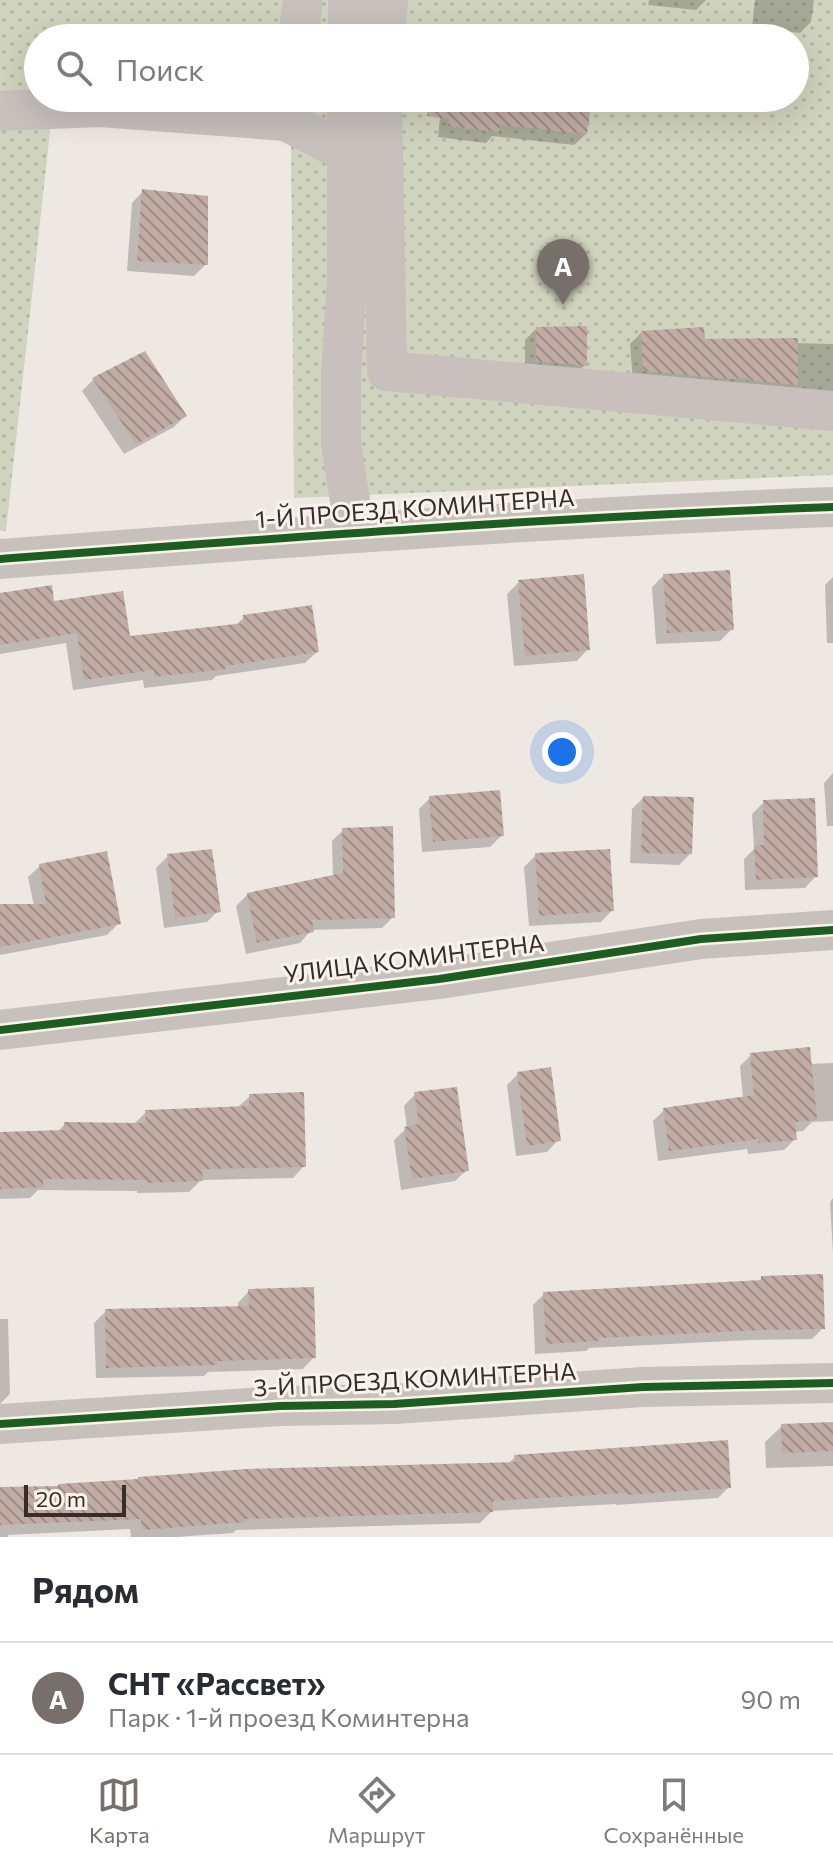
<!DOCTYPE html>
<html lang="ru">
<head>
<meta charset="utf-8">
<style>
  body { margin:0; font-family:Commissioner,sans-serif; background:#f2f2f3; color:#2b2b33 }
  .scale { position:absolute; left:24px; bottom:20px; width:102px; box-sizing:border-box; padding-left:8px; border:4px solid #382d29; border-top:0; font-size:22px; line-height:28px; white-space:nowrap; color:#382d29; -webkit-text-stroke:6px #faf2eb; paint-order:stroke }
  .you { position:absolute; left:562px; top:752px; width:28px; height:28px; margin:-20px; border:6px solid #fff; border-radius:50%; background:#1a73e8; box-shadow:0 0 0 12px #1a73e833 }
  .badge { display:grid; place-items:center; width:52px; height:52px; border-radius:50%; background:#786e6a; color:#fff; font-size:26px; font-weight:700 }
  .pin { position:absolute; translate:-50% -66px; filter:drop-shadow(0 2px 4px #0008) }
  .pin::after { content:''; position:absolute; top:42px; width:28px; height:24px; background:inherit; clip-path:polygon(0 0,100% 0,50% 100%) }
  .list { margin:0; padding:0; list-style:none }
  h2 { display:flex; justify-content:space-between; align-items:center; height:104px; margin:0; padding:0 32px; font-size:34px }
  h2 small { font-size:26px; font-weight:400; color:#7c7c81 }
  .list li { display:grid; grid-template-columns:52px 1fr auto; gap:24px; align-items:center; box-sizing:border-box; height:112px; padding:0 32px; border-top:2px solid #e1e1e2 }
  .list b { display:block; font-size:30px; white-space:nowrap }
  .list p { margin:0; font-size:26px; white-space:nowrap; color:#7c7c81 }
  .list em { font-size:26px; font-style:normal; color:#7c7c81 }
  .icon { flex:none; width:44px; height:44px; fill:none; stroke:currentColor; stroke-width:2; stroke-linecap:round; stroke-linejoin:round }
  .map { position:relative; flex:none; width:833px; height:1537px; overflow:hidden }
  .search { position:absolute; background:#fff; box-shadow:0 8px 32px #0002; left:24px; right:24px; top:24px; height:88px; display:flex; align-items:center; gap:20px; box-sizing:border-box; padding:0 28px; border-radius:44px; color:#7c7c81; font-size:30px }
  .sheet { height:216px; background:#fff }
  nav { display:flex; justify-content:space-around; align-items:center; box-sizing:border-box; height:112px; border-top:2px solid #e1e1e2; background:#fff; font-size:22px; color:#7c7c81 }
  nav a { display:grid; justify-items:center; gap:4px }
  nav .on { color:#786e6a }
  .map>svg:first-child { display:block }
</style>
</head>
<body>
<div class="map">
<svg width="833" height="1537" viewBox="0 0 833 1537">
  <defs>
    <pattern id="park-dots" width="8" height="8" patternUnits="userSpaceOnUse" patternTransform="scale(2)"><rect width="8" height="8" fill="#d0d3bd"/><path d="M2 2h.1M6 6h.1" fill="none" stroke="#b3b5a2" stroke-width="1.8" stroke-linecap="round"/></pattern>
    <pattern id="building-back-hatch" width="6" height="6" patternUnits="userSpaceOnUse" patternTransform="scale(2)"><rect width="6" height="6" fill="#c1aca5"/><path d="M-1 5l2 2M0 0l6 6M5-1l2 2" fill="none" stroke="#9e8c86"/></pattern>
  </defs>
  <rect width="100%" height="100%" fill="#eee8e3"/>
  <path fill="url(#park-dots)" fill-rule="evenodd" d="M 0,0 L 833,0 L 833,475 L 294,498 L 291,136 L 52,113 L 6,531 L 0,531 ZM 38,38 L 795,38 L 795,98 L 38,98 Z"/>
  <path fill="#0003" d="M 649,0 L 706,0 L 696,10 L 648,5 Z
    M 755,0 L 814,0 L 811,22 L 800,33 L 752,27 Z
    M 442,98 L 590,98 L 586,134 L 574,145 L 492,136 L 486,143 L 438,137 Z
    M 143,191 L 206,264 L 194,276 L 127,271 L 132,203 Z
    M 536,329 L 585,365 L 574,376 L 525,372 L 525,340 Z
    M 641,333 L 703,341 L 833,344 L 833,400 L 633,382 L 630,344 Z
    M 93,380 L 185,416 L 174,427 L 124,454 L 82,391 Z
    M 664,575 L 732,629 L 720,641 L 656,644 L 652,587 Z
    M 833,577 L 833,643 L 827,643 L 825,585 Z
    M 519,582 L 588,649 L 577,661 L 514,666 L 507,594 Z
    M 0,595 L 53,603 L 128,638 L 235,626 L 244,617 L 317,652 L 305,663 L 216,676 L 212,680 L 144,688 L 143,680 L 73,690 L 66,643 L 0,654 Z
    M 833,773 L 833,826 L 827,826 L 824,783 Z
    M 430,798 L 502,835 L 490,847 L 422,852 L 419,809 Z
    M 643,798 L 690,854 L 679,865 L 630,863 L 632,809 Z
    M 764,802 L 816,876 L 805,888 L 745,890 L 744,859 L 754,849 L 752,814 Z
    M 343,830 L 393,917 L 382,928 L 311,930 L 300,943 L 246,954 L 236,906 L 248,894 L 333,878 L 332,841 Z
    M 536,855 L 612,910 L 601,922 L 529,926 L 524,867 Z
    M 168,856 L 218,911 L 207,922 L 164,928 L 156,868 Z
    M 40,866 L 119,923 L 107,935 L 0,955 L 0,906 L 34,906 L 28,877 Z
    M 751,1055 L 809,1064 L 833,1063 L 833,1121 L 812,1122 L 803,1131 L 794,1132 L 795,1139 L 784,1150 L 748,1154 L 747,1149 L 658,1161 L 653,1121 L 664,1110 L 743,1098 L 740,1066 Z
    M 518,1074 L 558,1140 L 547,1152 L 516,1156 L 507,1085 Z
    M 415,1094 L 467,1170 L 455,1181 L 401,1190 L 394,1140 L 407,1128 L 404,1106 Z
    M 250,1096 L 304,1166 L 293,1178 L 201,1180 L 189,1192 L 137,1193 L 137,1191 L 38,1190 L 30,1198 L 0,1199 L 0,1134 L 57,1132 L 65,1124 L 135,1123 L 146,1112 L 238,1107 Z
    M 833,1198 L 833,1254 L 830,1202 Z
    M 762,1278 L 823,1328 L 812,1339 L 751,1340 L 589,1348 L 586,1351 L 535,1354 L 533,1305 L 544,1294 L 758,1282 Z
    M 249,1291 L 314,1357 L 303,1369 L 208,1372 L 204,1376 L 96,1378 L 94,1323 L 106,1311 L 238,1309 L 238,1303 Z
    M 0,1319 L 8,1319 L 10,1394 L 0,1404 Z
    M 833,1424 L 833,1466 L 766,1468 L 765,1442 L 782,1426 Z
    M 515,1457 L 729,1487 L 718,1498 L 616,1505 L 616,1504 L 492,1511 L 480,1523 L 236,1530 L 233,1533 L 176,1537 L 131,1537 L 130,1529 L 8,1535 L 8,1537 L 0,1537 L 0,1490 L 508,1464 Z"/>
  <path fill="url(#building-back-hatch)" d="M 428,98 L 592,98 L 587,134 L 500,125 L 499,132 L 448,126 L 449,119 L 427,116 Z
    M 142,189 L 208,196 L 208,265 L 137,261 Z
    M 587,326 L 587,366 L 536,361 L 536,327 Z
    M 704,327 L 705,339 L 798,338 L 798,385 L 747,380 L 747,378 L 732,379 L 643,371 L 641,331 Z
    M 145,351 L 187,416 L 136,444 L 92,378 Z
    M 730,570 L 734,630 L 667,633 L 663,574 Z
    M 584,574 L 590,650 L 525,656 L 518,580 Z
    M 52,585 L 54,601 L 123,591 L 130,636 L 244,623 L 243,615 L 312,605 L 319,652 L 225,666 L 226,669 L 154,677 L 154,670 L 84,680 L 77,633 L 0,645 L 0,593 Z
    M 500,790 L 504,836 L 433,842 L 429,796 Z
    M 643,796 L 694,797 L 692,854 L 641,853 Z
    M 815,798 L 818,877 L 756,880 L 754,845 L 764,845 L 763,800 Z
    M 393,826 L 395,918 L 312,920 L 314,932 L 257,943 L 247,893 L 343,873 L 342,828 Z
    M 212,849 L 221,912 L 175,918 L 167,854 Z
    M 610,849 L 614,911 L 539,916 L 535,853 Z
    M 107,851 L 121,924 L 0,947 L 0,904 L 46,904 L 39,864 Z
    M 810,1047 L 817,1120 L 795,1122 L 797,1140 L 758,1143 L 758,1139 L 669,1151 L 663,1108 L 754,1095 L 750,1053 Z
    M 551,1067 L 561,1141 L 527,1146 L 517,1072 Z
    M 457,1087 L 469,1171 L 412,1179 L 404,1127 L 419,1124 L 414,1092 Z
    M 304,1092 L 306,1167 L 202,1169 L 203,1181 L 147,1183 L 147,1180 L 43,1179 L 43,1187 L 0,1189 L 0,1132 L 64,1130 L 64,1122 L 146,1123 L 145,1110 L 249,1106 L 249,1094 Z
    M 823,1274 L 825,1329 L 763,1330 L 599,1338 L 599,1341 L 546,1344 L 543,1292 L 761,1280 L 761,1276 Z
    M 314,1287 L 316,1358 L 217,1361 L 217,1365 L 106,1368 L 105,1309 L 249,1306 L 248,1289 Z
    M 833,1422 L 833,1451 L 782,1453 L 781,1424 Z
    M 728,1440 L 731,1488 L 627,1495 L 627,1493 L 493,1501 L 493,1512 L 246,1519 L 246,1522 L 142,1530 L 141,1519 L 0,1525 L 0,1487 L 58,1486 L 58,1484 L 138,1479 L 138,1477 L 247,1469 L 515,1462 L 514,1455 Z"/>
  <g fill="none" stroke-linecap="round" stroke-linejoin="round">
    <path stroke="#c7c0bc" stroke-width="40" d="M 298,38 L 303,0
      M 348,38 L 348,0
      M 385,38 L 388,0
      M 347,98 L 347,281 L 341,374 L 341,444 L 355,532
      M 382,98 L 387,371 L 833,411
      M 0,111 L 100,107 L 286,121 L 347,153
      M 0,559 C 278,538 555,517 833,507
      M 0,1030 L 439,979 L 701,939 L 833,930
      M 0,1424 L 280,1406 L 394,1404 L 643,1387 L 833,1383"/>
    <defs>
      <path id="cycleway" d="M 0,559 C 278,538 555,517 833,507
        M 0,1030 L 439,979 L 701,939 L 833,930
        M 0,1424 L 280,1406 L 394,1404 L 643,1387 L 833,1383"/>
    </defs>
    <use href="#cycleway" stroke="#faf2eb" stroke-width="13"/>
    <use href="#cycleway" stroke="#1b5e20" stroke-width="8"/>
  </g>
  <g text-anchor="middle" stroke-width="6" stroke-linejoin="round" paint-order="stroke">
    <g font-size="24" fill="#382d29" stroke="#faf2eb">
      <text transform="translate(415 509) rotate(-4)" y="8">1-Й ПРОЕЗД КОМИНТЕРНА</text>
      <text transform="translate(414 959) rotate(-7)" y="8">УЛИЦА КОМИНТЕРНА</text>
      <text transform="translate(415 1380) rotate(-3)" y="8">3-Й ПРОЕЗД КОМИНТЕРНА</text>
    </g>
  </g>
</svg>
<div class="scale">20 m</div>
<div class="you"></div>
<div class="pin badge" style="left:563px;top:305px">A</div>
<div class="search"><svg class="icon" aria-label="search" viewBox="0 0 24 24"><circle cx="10" cy="10" r="6"/><path d="M15 15l6 6"/></svg>Поиск</div>
</div>
<section class="sheet">
<h2>Рядом<small></small></h2>
<ul class="list">
<li><span class="badge">A</span><div><b>СНТ «Рассвет»</b><p>Парк · 1-й проезд Коминтерна</p></div><em>90 m</em></li>
</ul>
</section>
<nav>
<a class="on"><svg class="icon" aria-label="map" viewBox="0 0 24 24"><path d="M3 6l6-2 6 2 6-2v14l-6 2-6-2-6 2zM9 4v14M15 6v14"/></svg>Карта</a>
<a><svg class="icon" aria-label="directions" viewBox="0 0 24 24"><path d="M12 3l9 9-9 9-9-9zM9 14v-3h6M13 9l2 2-2 2"/></svg>Маршрут</a>
<a><svg class="icon" aria-label="saved" viewBox="0 0 24 24"><path d="M7 4h10v16l-5-4-5 4z"/></svg>Сохранённые</a>
</nav>
</body>
</html>
